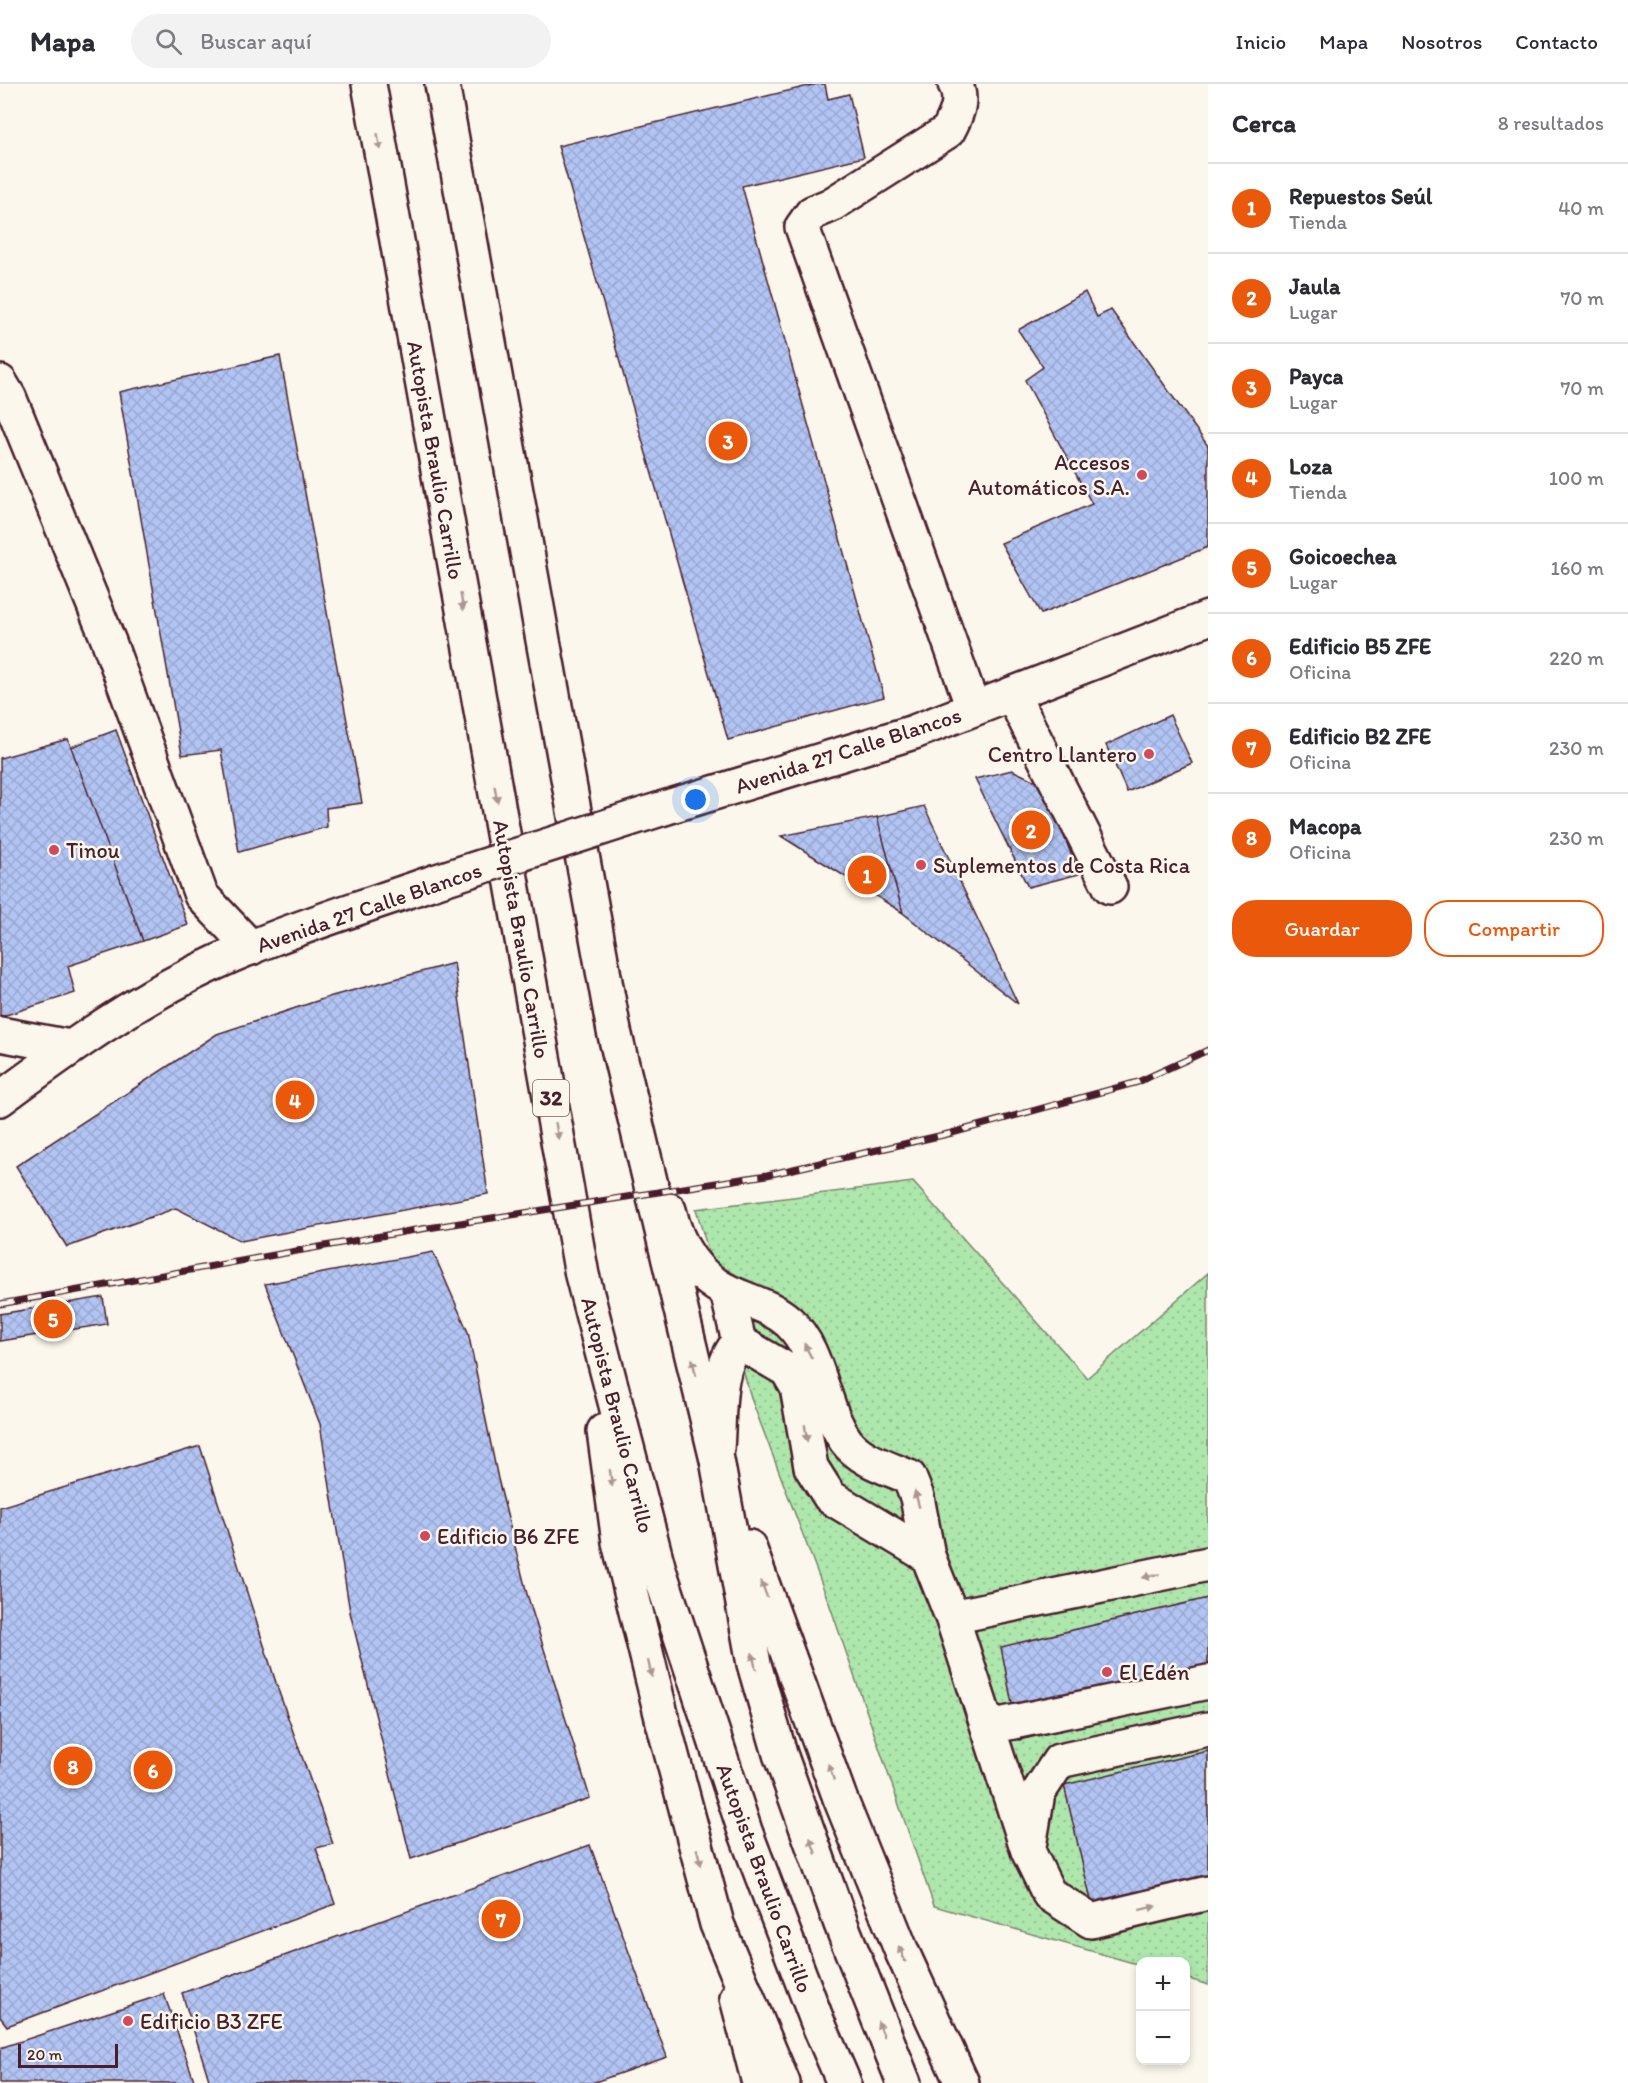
<!DOCTYPE html>
<html lang="es">
<head>
<meta charset="utf-8">
<style>
  body { margin:0; font-family:Itim,sans-serif; background:#f2f2f3; color:#2b2b33 }
  .controls { position:absolute; right:18px; bottom:18px; display:grid; overflow:hidden; border-radius:12px; box-shadow:0 3px 9px #0003 }
  .controls button { width:54px; height:54px; display:grid; place-items:center; padding:0; border:0; border-bottom:2px solid #e1e1e2; background:#fff; color:#2b2b33; font:30px sans-serif }
  .scale { position:absolute; left:18px; bottom:15px; width:100px; box-sizing:border-box; padding-left:6px; border:3px solid #4a1f2b; border-top:0; font-size:16px; line-height:21px; white-space:nowrap; color:#4a1f2b; -webkit-text-stroke:4px #fbf7ec; paint-order:stroke }
  .you { position:absolute; left:696px; top:716px; width:21px; height:21px; margin:-15px; border:4px solid #fff; border-radius:50%; background:#1a73e8; box-shadow:0 0 0 9px #1a73e833 }
  .badge { display:grid; place-items:center; width:39px; height:39px; border-radius:50%; background:#ea580c; color:#fff; font-size:20px; font-weight:700 }
  .pin { position:absolute; translate:-50% -50%; border:3px solid #fff; box-shadow:0 2px 6px #0006 }
  .list { margin:0; padding:0; list-style:none }
  h2 { display:flex; justify-content:space-between; align-items:center; height:78px; margin:0; padding:0 24px; font-size:26px }
  h2 small { font-size:20px; font-weight:400; color:#7c7c81 }
  .list li { display:grid; grid-template-columns:39px 1fr auto; gap:18px; align-items:center; box-sizing:border-box; height:90px; padding:0 24px; border-top:2px solid #e1e1e2 }
  .list b { display:block; font-size:22px; white-space:nowrap }
  .list p { margin:0; font-size:20px; white-space:nowrap; color:#7c7c81 }
  .list em { font-size:20px; font-style:normal; color:#7c7c81 }
  .actions { display:flex; gap:12px; padding:18px 24px }
  .actions a { flex:1; padding:14px 0; border:2px solid #ea580c; border-radius:24px; text-align:center; font-size:21px; color:#ea580c }
  .actions .main { background:#ea580c; color:#fff }
  .icon { flex:none; width:33px; height:33px; fill:none; stroke:currentColor; stroke-width:2; stroke-linecap:round; stroke-linejoin:round }
  .map { position:relative; flex:none; width:1208px; height:1999px; overflow:hidden }
  header { display:flex; align-items:center; gap:36px; box-sizing:border-box; height:84px; padding:0 30px; background:#fff; border-bottom:2px solid #e1e1e2 }
  header strong { font-size:28px }
  nav { display:flex; gap:33px; margin-inline-start:auto; font-size:21px }
  .search { width:420px; height:54px; background:#f2f2f3; display:flex; align-items:center; gap:15px; box-sizing:border-box; padding:0 21px; border-radius:33px; color:#7c7c81; font-size:22px }
  main { display:flex }
  aside { flex:1; background:#fff }
  .map>svg:first-child { display:block }
</style>
</head>
<body>
<header>
<strong>Mapa</strong>
<div class="search"><svg class="icon" aria-label="search" viewBox="0 0 24 24"><circle cx="10" cy="10" r="6"/><path d="M15 15l6 6"/></svg>Buscar aquí</div>
<nav><a>Inicio</a><a>Mapa</a><a>Nosotros</a><a>Contacto</a></nav>
</header>
<main>
<div class="map">
<svg width="1208" height="1999" viewBox="0 0 1208 1999">
  <defs>
    <pattern id="grass-dots" width="8" height="8" patternUnits="userSpaceOnUse" patternTransform="scale(1.5)"><rect width="8" height="8" fill="#ade7ac"/><path d="M2 2h.1M6 6h.1" fill="none" stroke="#96c694" stroke-width="1.8" stroke-linecap="round"/></pattern>
    <pattern id="building-cross-hatch" width="8" height="8" patternUnits="userSpaceOnUse" patternTransform="scale(1.5)"><rect width="8" height="8" fill="#b1c4f3"/><path d="M0 0l8 8M0 8l8-8" fill="none" stroke="#9aa8d0"/></pattern>
  </defs>
  <rect width="100%" height="100%" fill="#fbf7ec"/>
  <filter id="ink" filterUnits="userSpaceOnUse"><feTurbulence type="fractalNoise" baseFrequency=".0167" numOctaves="2"/><feDisplacementMap in="SourceGraphic" scale="12" xChannelSelector="R" yChannelSelector="G"/><feConvolveMatrix kernelMatrix="1 2 1 2 8 2 1 2 1" color-interpolation-filters="sRGB"/></filter>
  <g filter="url(#ink)">
    <path fill="url(#grass-dots)" stroke="#7c836c" stroke-width="1.5" d="M 913,1098 L 1087,1294 L 1208,1189 L 1208,1901 L 1186,1894 L 1186,1878 L 1140,1878 L 1140,1881 L 934,1822 L 829,1519 L 752,1317 L 696,1125 Z"/>
    <path fill="url(#building-cross-hatch)" stroke="#4a1f2b" stroke-width="1.5" d="M 817,0 L 825,0 L 828,15 L 849,10 L 864,73 L 742,102 L 884,613 L 728,656 L 558,62 Z
      M 1085,208 L 1097,233 L 1111,226 L 1208,362 L 1208,463 L 1041,530 L 1001,459 L 1092,420 L 1025,296 L 1043,283 L 1018,246 Z
      M 280,272 L 362,719 L 326,724 L 327,743 L 239,768 L 221,666 L 182,671 L 119,308 Z
      M 1170,631 L 1192,679 L 1127,708 L 1106,661 Z
      M 116,646 L 188,841 L 143,857 L 71,663 Z
      M 68,655 L 143,857 L 68,882 L 75,909 L 3,932 L 0,931 L 0,674 Z
      M 1012,686 L 1044,701 L 1079,790 L 1028,803 L 975,695 Z
      M 924,722 L 1018,920 L 903,829 L 877,733 Z
      M 877,733 L 903,829 L 781,752 Z
      M 454,879 L 488,1110 L 241,1157 L 176,1124 L 67,1163 L 16,1082 L 217,950 L 332,912 Z
      M 433,1168 L 468,1248 L 498,1395 L 527,1510 L 590,1714 L 411,1775 L 350,1528 L 320,1340 L 265,1200 Z
      M 103,1213 L 107,1240 L 0,1257 L 0,1230 Z
      M 200,1362 L 280,1611 L 333,1760 L 316,1764 L 335,1820 L 7,1942 L 0,1933 L 0,1423 Z
      M 1208,1514 L 1208,1612 L 1019,1656 L 1001,1563 Z
      M 1208,1667 L 1208,1798 L 1093,1825 L 1064,1701 Z
      M 590,1761 L 667,1973 L 592,1999 L 210,1999 L 182,1909 Z
      M 164,1910 L 195,1999 L 0,1999 L 0,1964 Z"/>
    <g fill="none" stroke-linecap="round" stroke-linejoin="round">
      <defs>
        <path id="minor" d="M 955,0 C 964,16 956,32 948,47 L 831,121 L 812,129 L 802,143 L 973,624
          M 0,298 L 9,313 L 109,558 L 201,811 L 251,864
          M 1012,610 L 1110,803
          M 0,950 L 70,963
          M 669,1126 C 677,1161 695,1192 729,1208 C 750,1218 771,1222 789,1238 C 821,1268 821,1322 846,1357 C 860,1376 888,1384 909,1393 L 917,1413 L 928,1472 L 952,1533 L 1028,1767 L 1049,1810 L 1091,1837 L 1208,1809
          M 727,1207 L 739,1258 L 787,1286 L 797,1303 L 811,1383 L 830,1413 L 928,1472
          M 717,1365 C 720,1331 715,1284 739,1258
          M 952,1533 L 1208,1480
          M 989,1643 L 1208,1598
          M 1029,1762 L 1038,1709 L 1059,1677 L 1208,1645
          M 737,1914 L 759,1999"/>
        <path id="major" d="M 664,724 L 914,648 L 1208,534
          M 0,1015 C 55,974 111,934 171,901 C 253,856 346,829 434,798"/>
        <path id="highway" d="M 369,0 L 582,1191 L 659,1486 L 745,1747 L 818,1939 L 844,1999
          M 442,0 L 614,947 L 717,1376 L 754,1580 L 780,1670 L 841,1840 L 904,1999
          M 604,1347 L 619,1458 L 663,1638 L 717,1840 L 783,1999
          M 749,1463 L 840,1714 L 902,1868 L 962,1999"/>
      </defs>
      <use href="#minor" stroke="#4a1f2b" stroke-width="38"/>
      <use href="#major" stroke="#4a1f2b" stroke-width="38"/>
      <use href="#highway" stroke="#4a1f2b" stroke-width="38"/>
      <use href="#minor" stroke="#fbf7ec" stroke-width="33"/>
      <use href="#major" stroke="#fbf7ec" stroke-width="33"/>
      <use href="#highway" stroke="#fbf7ec" stroke-width="33"/>
      <defs>
        <path id="rail" d="M 0,1220 L 409,1147 L 767,1091 L 952,1049 L 1138,998 L 1208,966"/>
      </defs>
      <use href="#rail" stroke="#4a1f2b" stroke-width="7"/>
      <use href="#rail" stroke="#fbf7ec" stroke-width="4.5" stroke-dasharray="14" stroke-linecap="butt"/>
      <defs>
        <path id="major-bridge" d="M 434,798 L 664,724"/>
      </defs>
      <use href="#major-bridge" stroke="#4a1f2b" stroke-width="38" stroke-linecap="butt"/>
      <use href="#major-bridge" stroke="#fbf7ec" stroke-width="33"/>
    </g>
    <defs><path id="oneway-solid" d="M-6-.8H1V-3.2L6.5 0L1 3.2V.8H-6Z" transform="scale(1.5)"/></defs>
    <g fill="#ab9695">
      <use href="#oneway-solid" transform="translate(379 58) rotate(80)"/>
      <use href="#oneway-solid" transform="translate(462 518) rotate(80)"/>
      <use href="#oneway-solid" transform="translate(496 710) rotate(80)"/>
      <use href="#oneway-solid" transform="translate(557 1047) rotate(80)"/>
      <use href="#oneway-solid" transform="translate(808 1267) rotate(-117)"/>
      <use href="#oneway-solid" transform="translate(694 1283) rotate(-103)"/>
      <use href="#oneway-solid" transform="translate(806 1349) rotate(82)"/>
      <use href="#oneway-solid" transform="translate(611 1394) rotate(82)"/>
      <use href="#oneway-solid" transform="translate(917 1415) rotate(-105)"/>
      <use href="#oneway-solid" transform="translate(1151 1492) rotate(168)"/>
      <use href="#oneway-solid" transform="translate(764 1505) rotate(-110)"/>
      <use href="#oneway-solid" transform="translate(754 1577) rotate(-102)"/>
      <use href="#oneway-solid" transform="translate(650 1585) rotate(77)"/>
      <use href="#oneway-solid" transform="translate(831 1688) rotate(-110)"/>
      <use href="#oneway-solid" transform="translate(813 1762) rotate(-110)"/>
      <use href="#oneway-solid" transform="translate(699 1773) rotate(75)"/>
      <use href="#oneway-solid" transform="translate(1148 1824) rotate(-14)"/>
      <use href="#oneway-solid" transform="translate(902 1870) rotate(-114)"/>
      <use href="#oneway-solid" transform="translate(881 1945) rotate(-112)"/>
    </g>
  </g>
  <g fill="#d1495b" stroke="#fbf7ec" stroke-width="2">
    <circle cx="1142" cy="391" r="6"/>
    <circle cx="1149" cy="670" r="6"/>
    <circle cx="54" cy="766" r="6"/>
    <circle cx="921" cy="781" r="6"/>
    <circle cx="425" cy="1452" r="6"/>
    <circle cx="1107" cy="1588" r="6"/>
    <circle cx="128" cy="1937" r="6"/>
  </g>
  <g text-anchor="middle" stroke-width="5" stroke-linejoin="round" paint-order="stroke">
    <rect fill="#fbf7ec" stroke="#7f6065" stroke-width="1.5" x="533" y="996" width="36" height="36" rx="4.5"/>
    <g font-size="21" font-weight="bold" fill="#4a1f2b">
      <text x="551" y="1021">32</text>
    </g>
    <g font-size="22" fill="#4a1f2b" stroke="#fbf7ec">
      <text transform="translate(436 376) rotate(80)" y="8">Autopista Braulio Carrillo</text>
      <text transform="translate(848 666) rotate(-18)" y="8">Avenida 27 Calle Blancos</text>
      <text transform="translate(369 823) rotate(-19)" y="8">Avenida 27 Calle Blancos</text>
      <text transform="translate(522 855) rotate(80)" y="8">Autopista Braulio Carrillo</text>
      <text transform="translate(618 1331) rotate(76)" y="8">Autopista Braulio Carrillo</text>
      <text transform="translate(765 1794) rotate(70)" y="8">Autopista Braulio Carrillo</text>
    </g>
    <g font-size="22" fill="#4a1f2b" stroke="#fbf7ec" text-anchor="start">
      <text x="1130" y="386" text-anchor="end">Accesos<tspan x="1130" dy="25">Automáticos S.A.</tspan></text>
      <text x="1137" y="678" text-anchor="end">Centro Llantero</text>
      <text x="66" y="774">Tinou</text>
      <text x="933" y="789">Suplementos de Costa Rica</text>
      <text x="437" y="1460">Edificio B6 ZFE</text>
      <text x="1119" y="1596">El Edén</text>
      <text x="140" y="1945">Edificio B3 ZFE</text>
    </g>
  </g>
</svg>
<div class="controls">
<button>+</button>
<button>−</button>
</div>
<div class="scale">20 m</div>
<div class="you"></div>
<div class="pin badge" style="left:867px;top:791px">1</div>
<div class="pin badge" style="left:1031px;top:746px">2</div>
<div class="pin badge" style="left:728px;top:357px">3</div>
<div class="pin badge" style="left:295px;top:1016px">4</div>
<div class="pin badge" style="left:53px;top:1235px">5</div>
<div class="pin badge" style="left:153px;top:1686px">6</div>
<div class="pin badge" style="left:501px;top:1835px">7</div>
<div class="pin badge" style="left:73px;top:1682px">8</div>
</div>
<aside>
<h2>Cerca<small>8 resultados</small></h2>
<ul class="list">
<li><span class="badge">1</span><div><b>Repuestos Seúl</b><p>Tienda</p></div><em>40 m</em></li>
<li><span class="badge">2</span><div><b>Jaula</b><p>Lugar</p></div><em>70 m</em></li>
<li><span class="badge">3</span><div><b>Payca</b><p>Lugar</p></div><em>70 m</em></li>
<li><span class="badge">4</span><div><b>Loza</b><p>Tienda</p></div><em>100 m</em></li>
<li><span class="badge">5</span><div><b>Goicoechea</b><p>Lugar</p></div><em>160 m</em></li>
<li><span class="badge">6</span><div><b>Edificio B5 ZFE</b><p>Oficina</p></div><em>220 m</em></li>
<li><span class="badge">7</span><div><b>Edificio B2 ZFE</b><p>Oficina</p></div><em>230 m</em></li>
<li><span class="badge">8</span><div><b>Macopa</b><p>Oficina</p></div><em>230 m</em></li>
</ul>
<div class="actions"><a class="main">Guardar</a><a>Compartir</a></div>
</aside>
</main>
</body>
</html>
